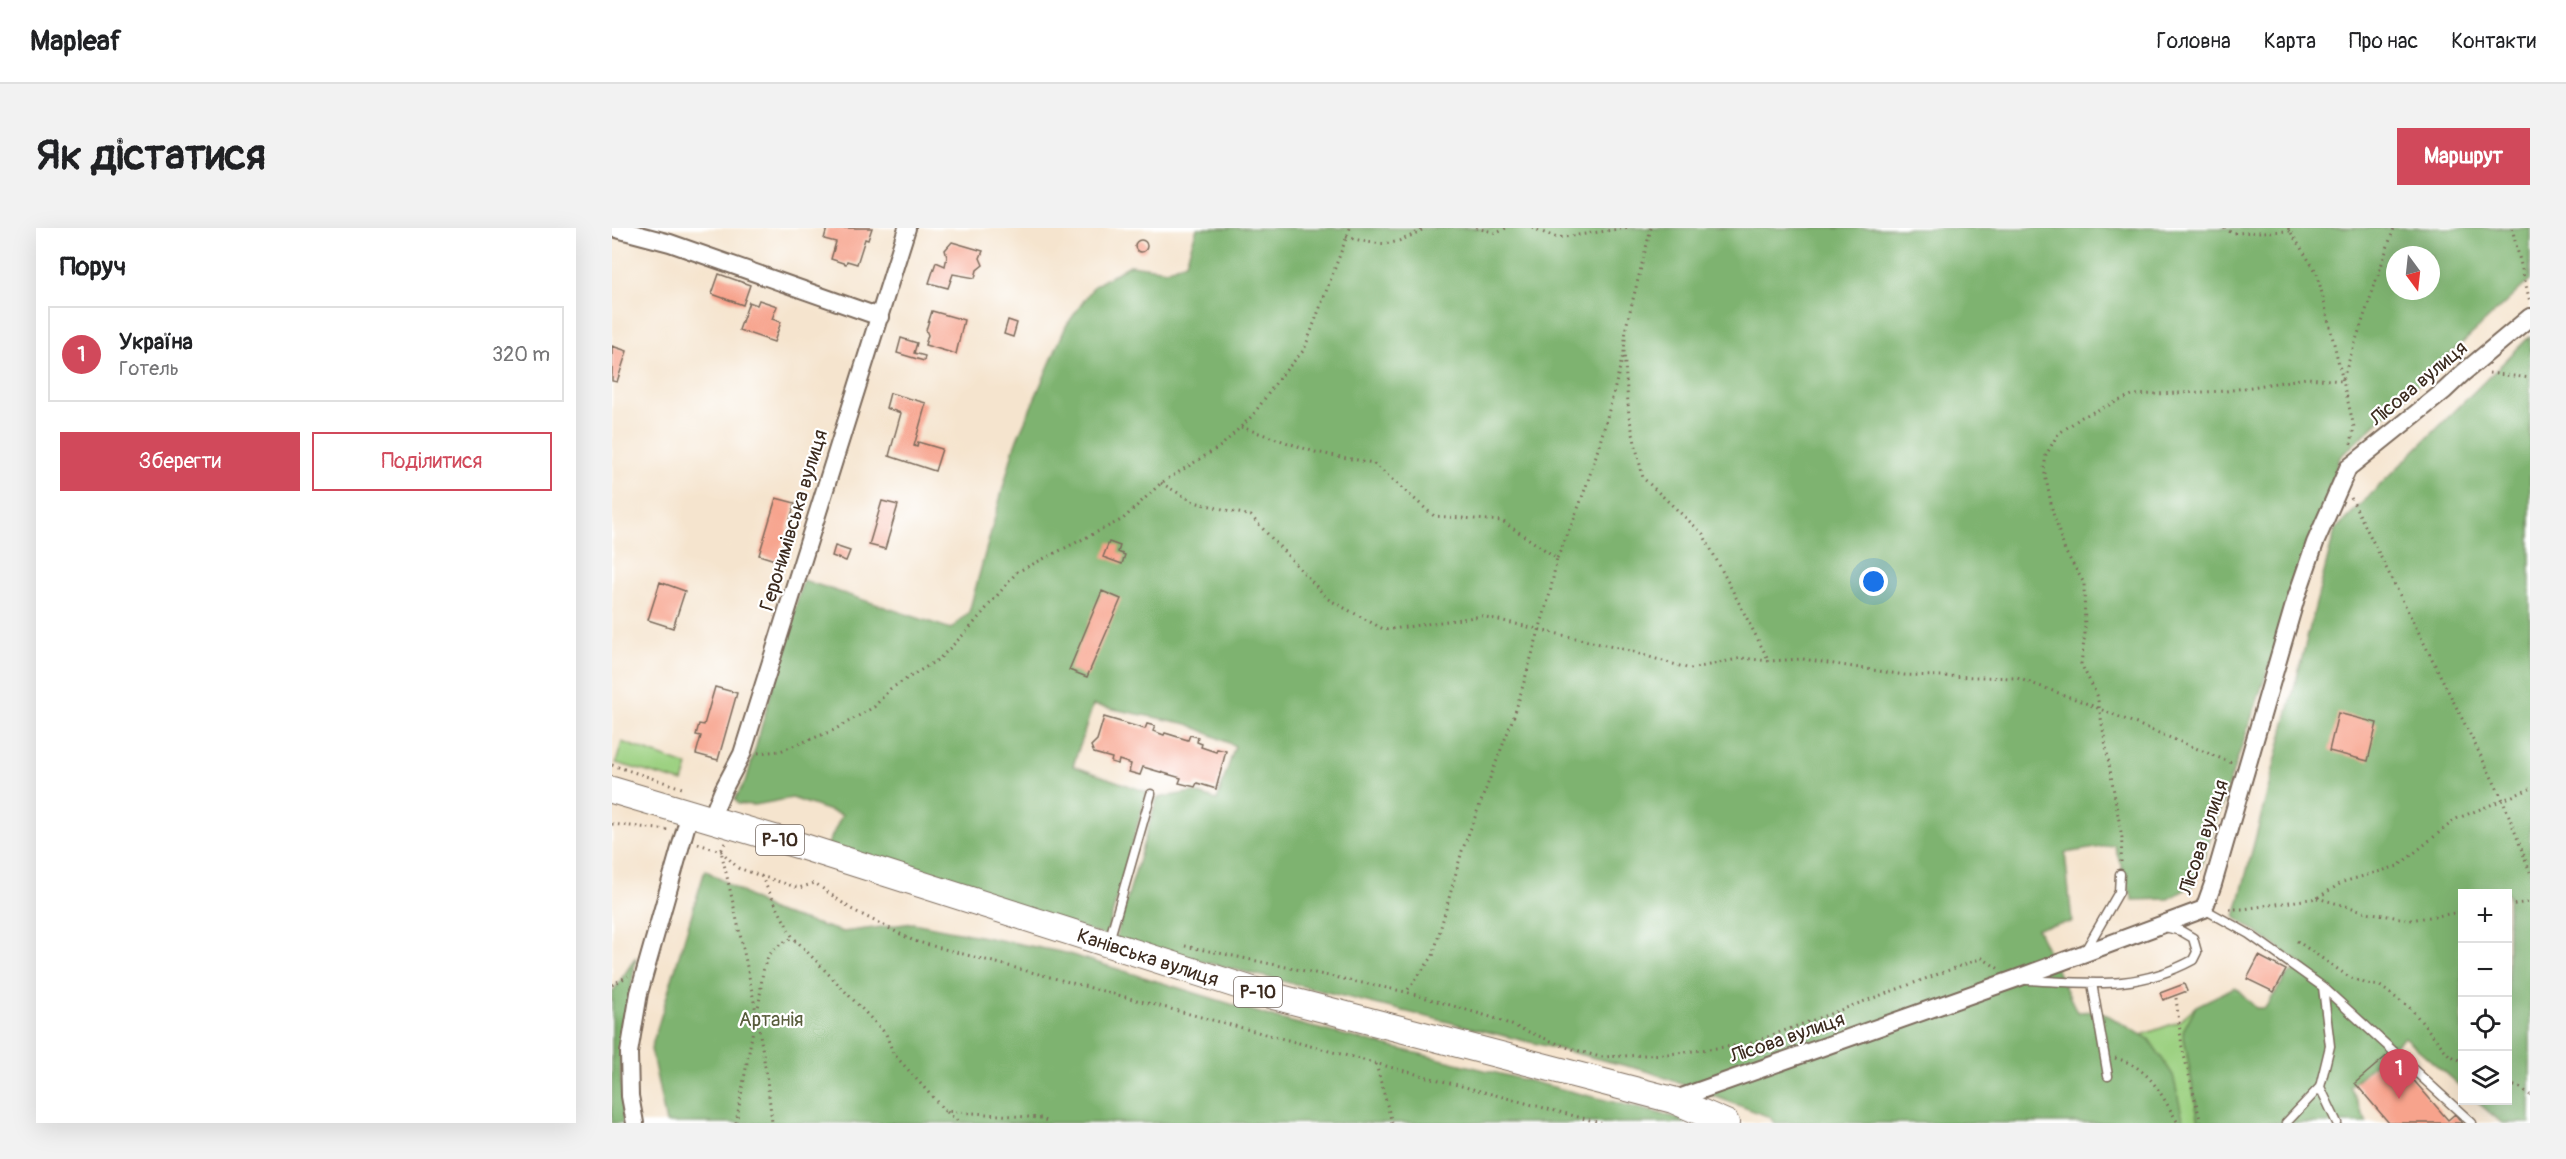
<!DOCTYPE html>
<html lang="uk">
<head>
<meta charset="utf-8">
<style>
  body { margin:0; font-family:Pangolin,sans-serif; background:#f2f2f2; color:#202124 }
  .controls { position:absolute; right:18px; bottom:18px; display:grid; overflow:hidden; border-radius:0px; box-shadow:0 6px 24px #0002 }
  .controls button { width:54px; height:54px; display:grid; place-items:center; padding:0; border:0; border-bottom:2px solid #e0e0e0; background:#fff; color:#202124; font:30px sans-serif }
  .compass { position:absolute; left:1774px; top:18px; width:54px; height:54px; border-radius:50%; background:#fff; box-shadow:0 6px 24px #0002; rotate:165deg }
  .you { position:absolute; left:1262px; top:354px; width:21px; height:21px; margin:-15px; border:4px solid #fff; border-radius:50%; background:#1a73e8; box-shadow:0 0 0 9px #1a73e833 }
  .badge { display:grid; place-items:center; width:39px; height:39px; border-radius:50%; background:#d1495b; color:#fff; font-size:20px; font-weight:700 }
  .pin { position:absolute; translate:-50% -50px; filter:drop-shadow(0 2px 3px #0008) }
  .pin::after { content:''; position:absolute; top:32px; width:21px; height:18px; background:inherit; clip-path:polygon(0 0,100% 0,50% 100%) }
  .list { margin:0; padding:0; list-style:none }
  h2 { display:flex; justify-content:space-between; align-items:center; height:78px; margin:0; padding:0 24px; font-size:26px }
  h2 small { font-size:20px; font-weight:400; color:#757577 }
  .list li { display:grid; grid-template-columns:39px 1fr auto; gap:18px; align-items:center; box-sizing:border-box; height:96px; margin:0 12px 12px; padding:0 12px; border:2px solid #e0e0e0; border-radius:0px }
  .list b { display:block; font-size:22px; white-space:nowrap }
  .list p { margin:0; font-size:20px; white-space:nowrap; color:#757577 }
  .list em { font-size:20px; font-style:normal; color:#757577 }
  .actions { display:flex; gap:12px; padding:18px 24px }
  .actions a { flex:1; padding:14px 0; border:2px solid #d1495b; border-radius:0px; text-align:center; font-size:21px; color:#d1495b }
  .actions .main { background:#d1495b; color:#fff }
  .icon { flex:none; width:33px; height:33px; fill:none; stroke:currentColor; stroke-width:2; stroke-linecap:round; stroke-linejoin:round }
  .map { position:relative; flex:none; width:1918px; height:895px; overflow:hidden; border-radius:0px }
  header { display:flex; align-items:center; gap:36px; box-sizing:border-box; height:84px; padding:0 30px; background:#fff; border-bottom:2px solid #e0e0e0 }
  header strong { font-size:28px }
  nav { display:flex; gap:33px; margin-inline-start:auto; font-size:21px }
  .intro { display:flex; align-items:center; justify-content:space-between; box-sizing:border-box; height:144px; padding:0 36px }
  h1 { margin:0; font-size:42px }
  .button { padding:15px 27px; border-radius:0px; background:#d1495b; color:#fff; font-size:21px; font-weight:700 }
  main { display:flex; gap:36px; padding:0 36px }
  aside { flex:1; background:#fff; border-radius:0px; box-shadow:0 6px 24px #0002 }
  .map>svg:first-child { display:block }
</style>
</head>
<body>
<header>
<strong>Mapleaf</strong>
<nav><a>Головна</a><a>Карта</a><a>Про нас</a><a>Контакти</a></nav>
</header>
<div class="intro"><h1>Як дістатися</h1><a class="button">Маршрут</a></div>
<main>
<aside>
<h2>Поруч<small></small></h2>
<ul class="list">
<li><span class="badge">1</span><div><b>Україна</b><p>Готель</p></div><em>320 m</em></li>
</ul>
<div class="actions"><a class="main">Зберегти</a><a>Поділитися</a></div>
</aside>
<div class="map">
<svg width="1918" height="895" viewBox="0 0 1918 895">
  <rect width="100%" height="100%" fill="#fff"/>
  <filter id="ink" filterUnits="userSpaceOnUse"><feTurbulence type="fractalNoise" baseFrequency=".0167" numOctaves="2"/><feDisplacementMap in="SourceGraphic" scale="12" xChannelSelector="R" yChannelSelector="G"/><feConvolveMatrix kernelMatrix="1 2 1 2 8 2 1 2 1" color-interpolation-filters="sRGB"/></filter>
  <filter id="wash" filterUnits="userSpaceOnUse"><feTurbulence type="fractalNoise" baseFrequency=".008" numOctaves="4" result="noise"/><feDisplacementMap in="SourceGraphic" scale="24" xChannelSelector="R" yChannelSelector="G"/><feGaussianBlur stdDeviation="1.35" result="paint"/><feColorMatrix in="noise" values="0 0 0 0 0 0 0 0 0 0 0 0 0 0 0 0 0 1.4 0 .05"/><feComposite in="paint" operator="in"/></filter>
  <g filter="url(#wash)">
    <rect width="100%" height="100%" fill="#f5e4ce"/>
    <path fill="#9dd182" stroke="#6c7e50" stroke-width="1.5" d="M 10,514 L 76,538 L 71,554 L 4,535 Z
      M 1584,778 L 1571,803 L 1587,895 L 1517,895 L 1501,817 L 1566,794 Z"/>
    <path fill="#7eb370" stroke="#5c6e47" stroke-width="1.5" fill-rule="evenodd" d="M 585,0 L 1918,0 L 1918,52 L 1728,229 L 1583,656 L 1557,671 L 1521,672 L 1502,617 L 1453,625 L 1460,694 L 1425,700 L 1465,784 L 1488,783 L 1537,811 L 1561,847 L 1572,895 L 1162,895 L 1158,889 L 1035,843 L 503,712 L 545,570 L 581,564 L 605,572 L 623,518 L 576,496 L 481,477 L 461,538 L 535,564 L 494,708 L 215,618 L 230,587 L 180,570 L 143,577 L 126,576 L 123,571 L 135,550 L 191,352 L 339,401 L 357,384 L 403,216 L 454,98 L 482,58 L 518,37 L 555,42 L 574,34 ZM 1783,27 L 1819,27 L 1819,63 L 1783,63 Z
      M 1918,108 L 1918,895 L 1890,895 L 1864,873 L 1896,872 L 1896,666 L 1850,666 L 1850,860 L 1792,809 L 1738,858 L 1755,895 L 1587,895 L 1571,803 L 1584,778 L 1623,759 L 1644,780 L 1653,780 L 1676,746 L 1695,740 L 1623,689 L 1723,302 Z
      M 93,642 L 161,683 L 231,704 L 301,695 L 454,725 L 667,791 L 1062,889 L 1075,895 L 54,895 L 39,821 Z
      M 24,729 L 8,830 L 11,895 L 0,895 L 0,765 Z"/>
    <g id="blocks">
      <path fill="#f7a38c" d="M 215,0 L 260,0 L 256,12 L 253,11 L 245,36 L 235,33 L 234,36 L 219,31 L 224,14 L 212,11 Z
        M523 18a6 6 0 1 1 12 0a6 6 0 1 1-12 0Z
        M 340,14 L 371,23 L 368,30 L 371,37 L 365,42 L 363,50 L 341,46 L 336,60 L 317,55 L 324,34 L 333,38 L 335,29 L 333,22 Z
        M 107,46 L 138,57 L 131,77 L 100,66 Z
        M 147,72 L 165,78 L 160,91 L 169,94 L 162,114 L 127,102 L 137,74 L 145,77 Z
        M 320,83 L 352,92 L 344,126 L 313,117 L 316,107 L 314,102 Z
        M 396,92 L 405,95 L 401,109 L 392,106 Z
        M 289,110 L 305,115 L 302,125 L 313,128 L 312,133 L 285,125 Z
        M 0,118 L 15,123 L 5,154 L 0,153 Z
        M 278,165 L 314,175 L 302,218 L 305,219 L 306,214 L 330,221 L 323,243 L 277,228 L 289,185 L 274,180 Z
        M 164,270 L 183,275 L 166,333 L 147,327 Z
        M 270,273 L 286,277 L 273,321 L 257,317 Z
        M 497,314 L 508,318 L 506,324 L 513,327 L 510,336 L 491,329 Z
        M 223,318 L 238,323 L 234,333 L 220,328 Z
        M 48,354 L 73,363 L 61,400 L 36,392 Z
        M 490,363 L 509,371 L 475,449 L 457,442 Z
        M 103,459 L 125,465 L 106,532 L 84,526 L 89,508 L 84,507 L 87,496 L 92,497 Z
        M 1726,485 L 1765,495 L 1756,533 L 1717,523 Z
        M 492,489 L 533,501 L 535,496 L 543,498 L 541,503 L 552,507 L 553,505 L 576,512 L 578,507 L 586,509 L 585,514 L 590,516 L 589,519 L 604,524 L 605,521 L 614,523 L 604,561 L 585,555 L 583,559 L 567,555 L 569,550 L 531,539 L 528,547 L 517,544 L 519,536 L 507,532 L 506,536 L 499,534 L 500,530 L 482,525 L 479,518 L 485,512 Z
        M 1647,728 L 1674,742 L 1662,764 L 1635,751 Z
        M 1572,756 L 1575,763 L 1551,772 L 1548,765 Z
        M 1778,825 L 1836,892 L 1843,886 L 1850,895 L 1777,895 L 1743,855 Z"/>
    </g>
  </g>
  <g filter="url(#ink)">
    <use href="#blocks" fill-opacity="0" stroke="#7c6b5c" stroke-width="1.5"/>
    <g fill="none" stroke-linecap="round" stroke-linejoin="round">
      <defs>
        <path id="lane" d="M 1592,681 L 1637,706 L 1711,759 L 1718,818 L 1708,859 L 1725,895
          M 497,713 L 539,566
          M 1473,723 L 1507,664 L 1508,646
          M 1415,752 C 1476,755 1524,763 1581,732 L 1585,724 L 1581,710 L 1569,703 L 1553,699
          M 1480,755 L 1496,848
          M 1711,759 L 1860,895
          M 1674,895 L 1708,859"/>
        <path id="street" d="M 1,0 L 58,15 L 268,89
          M 98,593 L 111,562 L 130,526 L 295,0
          M 1061,872 L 1403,751 L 1592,681 L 1601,656 L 1684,370 L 1703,315 L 1736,240 L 1832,163 L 1851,145 L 1918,89
          M 23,895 L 18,868 L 17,825 L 27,765 L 78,585"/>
        <path id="primary" d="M 0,562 L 189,618 L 650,765 L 1061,872 L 1114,895"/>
      </defs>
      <use href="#lane" stroke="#7c6b5c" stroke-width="11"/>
      <use href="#street" stroke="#7c6b5c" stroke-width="20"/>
      <use href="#primary" stroke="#7c6b5c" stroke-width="28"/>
      <path stroke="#7c6b5c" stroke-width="3" stroke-dasharray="1.5 4.5" stroke-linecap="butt" d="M 864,0 L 885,5 L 894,0
        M 920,0 L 945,10 L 1015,0
        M 1039,0 L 1014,99 L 1012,124 L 1017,188 L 1031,250 L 1091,306 L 1157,433
        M 1612,0 L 1620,5 L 1679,3
        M 1676,0 L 1705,45 L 1742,199 L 1739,216
        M 1900,0 L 1918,74
        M 734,9 C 771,18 779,20 813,0
        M 1877,145 L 1918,150
        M 629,199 L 703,224 L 761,235 L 822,288 L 890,293 L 945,330 L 938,365 L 903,485 L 850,623 L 821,728 L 794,764
        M 549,255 L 582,274 L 639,288 L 716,371 L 773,402 L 870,388 L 1014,422 L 1078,441 L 1130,430 L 1157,433 L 1191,431 L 1292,447 L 1405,450 L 1466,472 L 1620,535
        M 1739,270 L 1891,572 L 1918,644
        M 945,330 C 976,265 994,196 1011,127
        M 146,525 L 168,523 L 220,503 L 262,479 L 278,461 L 327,431 L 356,402 L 405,344 L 511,291 L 549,255 L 609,218 L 641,187 L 668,149 L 692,122 L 738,0
        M 0,537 L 70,560
        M 0,596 L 56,602
        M 113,615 L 109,623 C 130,713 151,803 160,895
        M 86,616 L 109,623 L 126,640 L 149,648 L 187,660 L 203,655 L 239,681 L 302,713 L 989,895
        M 1509,634 L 1510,610 L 1485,467 L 1469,436 L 1473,405 L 1472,355 L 1453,323 L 1441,285 L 1432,241 L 1434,227 L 1446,206 L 1470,189 L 1520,167 L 1614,163 L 1695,150 L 1730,153 L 1782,0
        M 149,648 L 180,708 L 274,806 L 281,825 L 333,883 L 429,890 L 438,895
        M 1705,670 L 1755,684 L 1798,692 L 1850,684
        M 1896,677 L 1918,674
        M 1617,681 L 1631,681 L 1705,670 L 1731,654 L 1786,638 L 1844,591 L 1918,561
        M 1685,713 L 1737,749 L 1755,756 L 1768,758 L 1799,781 L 1837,827 L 1850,833
        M 573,718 L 794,764 L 882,790 L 954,819 L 988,829 L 1057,826 L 1136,816 L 1370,730 L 1387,741
        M 0,757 L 16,748
        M 1564,770 L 1570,819 L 1589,895
        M 145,784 C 153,754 143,725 179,711 L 184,713
        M 1503,830 C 1539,839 1549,867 1566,895
        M 764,836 L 780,895
        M 1896,856 L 1909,860 L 1918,867
        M 335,884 L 348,895
        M 124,895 L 143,791"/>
      <use href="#lane" stroke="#fff" stroke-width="8"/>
      <use href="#street" stroke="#fff" stroke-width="16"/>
      <use href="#primary" stroke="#fff" stroke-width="26"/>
    </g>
  </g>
  <g text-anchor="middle" stroke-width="4.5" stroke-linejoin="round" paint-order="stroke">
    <g fill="#fff" stroke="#766a62" stroke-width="1.5">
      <rect x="144" y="597" width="48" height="30" rx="4.5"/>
      <rect x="622" y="749" width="48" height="30" rx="4.5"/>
    </g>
    <g font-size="18" font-weight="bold" fill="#3b2a1e">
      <text x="168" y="618">Р-10</text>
      <text x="646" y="770">Р-10</text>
    </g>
    <g font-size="20" fill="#3b2a1e" stroke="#fff">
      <text transform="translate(1806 155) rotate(-40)" y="7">Лісова вулиця</text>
      <text transform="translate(181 292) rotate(-73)" y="7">Геронимівська вулиця</text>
      <text transform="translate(1591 609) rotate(-72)" y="7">Лісова вулиця</text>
      <text transform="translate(536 729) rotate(18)" y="7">Канівська вулиця</text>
      <text transform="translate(1175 809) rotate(-19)" y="7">Лісова вулиця</text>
    </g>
    <g font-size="20" fill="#585c3c" stroke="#fff">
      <text x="159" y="798">Артанія</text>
    </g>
  </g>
</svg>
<div class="controls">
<button>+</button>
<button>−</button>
<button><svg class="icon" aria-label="locate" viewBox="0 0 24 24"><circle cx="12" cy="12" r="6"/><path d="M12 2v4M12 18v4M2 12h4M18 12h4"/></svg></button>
<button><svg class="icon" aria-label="layers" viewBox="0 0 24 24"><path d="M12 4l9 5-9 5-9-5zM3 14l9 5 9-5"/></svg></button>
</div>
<svg class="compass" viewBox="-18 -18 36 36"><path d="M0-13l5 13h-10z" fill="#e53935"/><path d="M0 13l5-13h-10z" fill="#757577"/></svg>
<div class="you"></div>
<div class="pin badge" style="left:1787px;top:871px">1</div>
</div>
</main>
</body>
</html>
